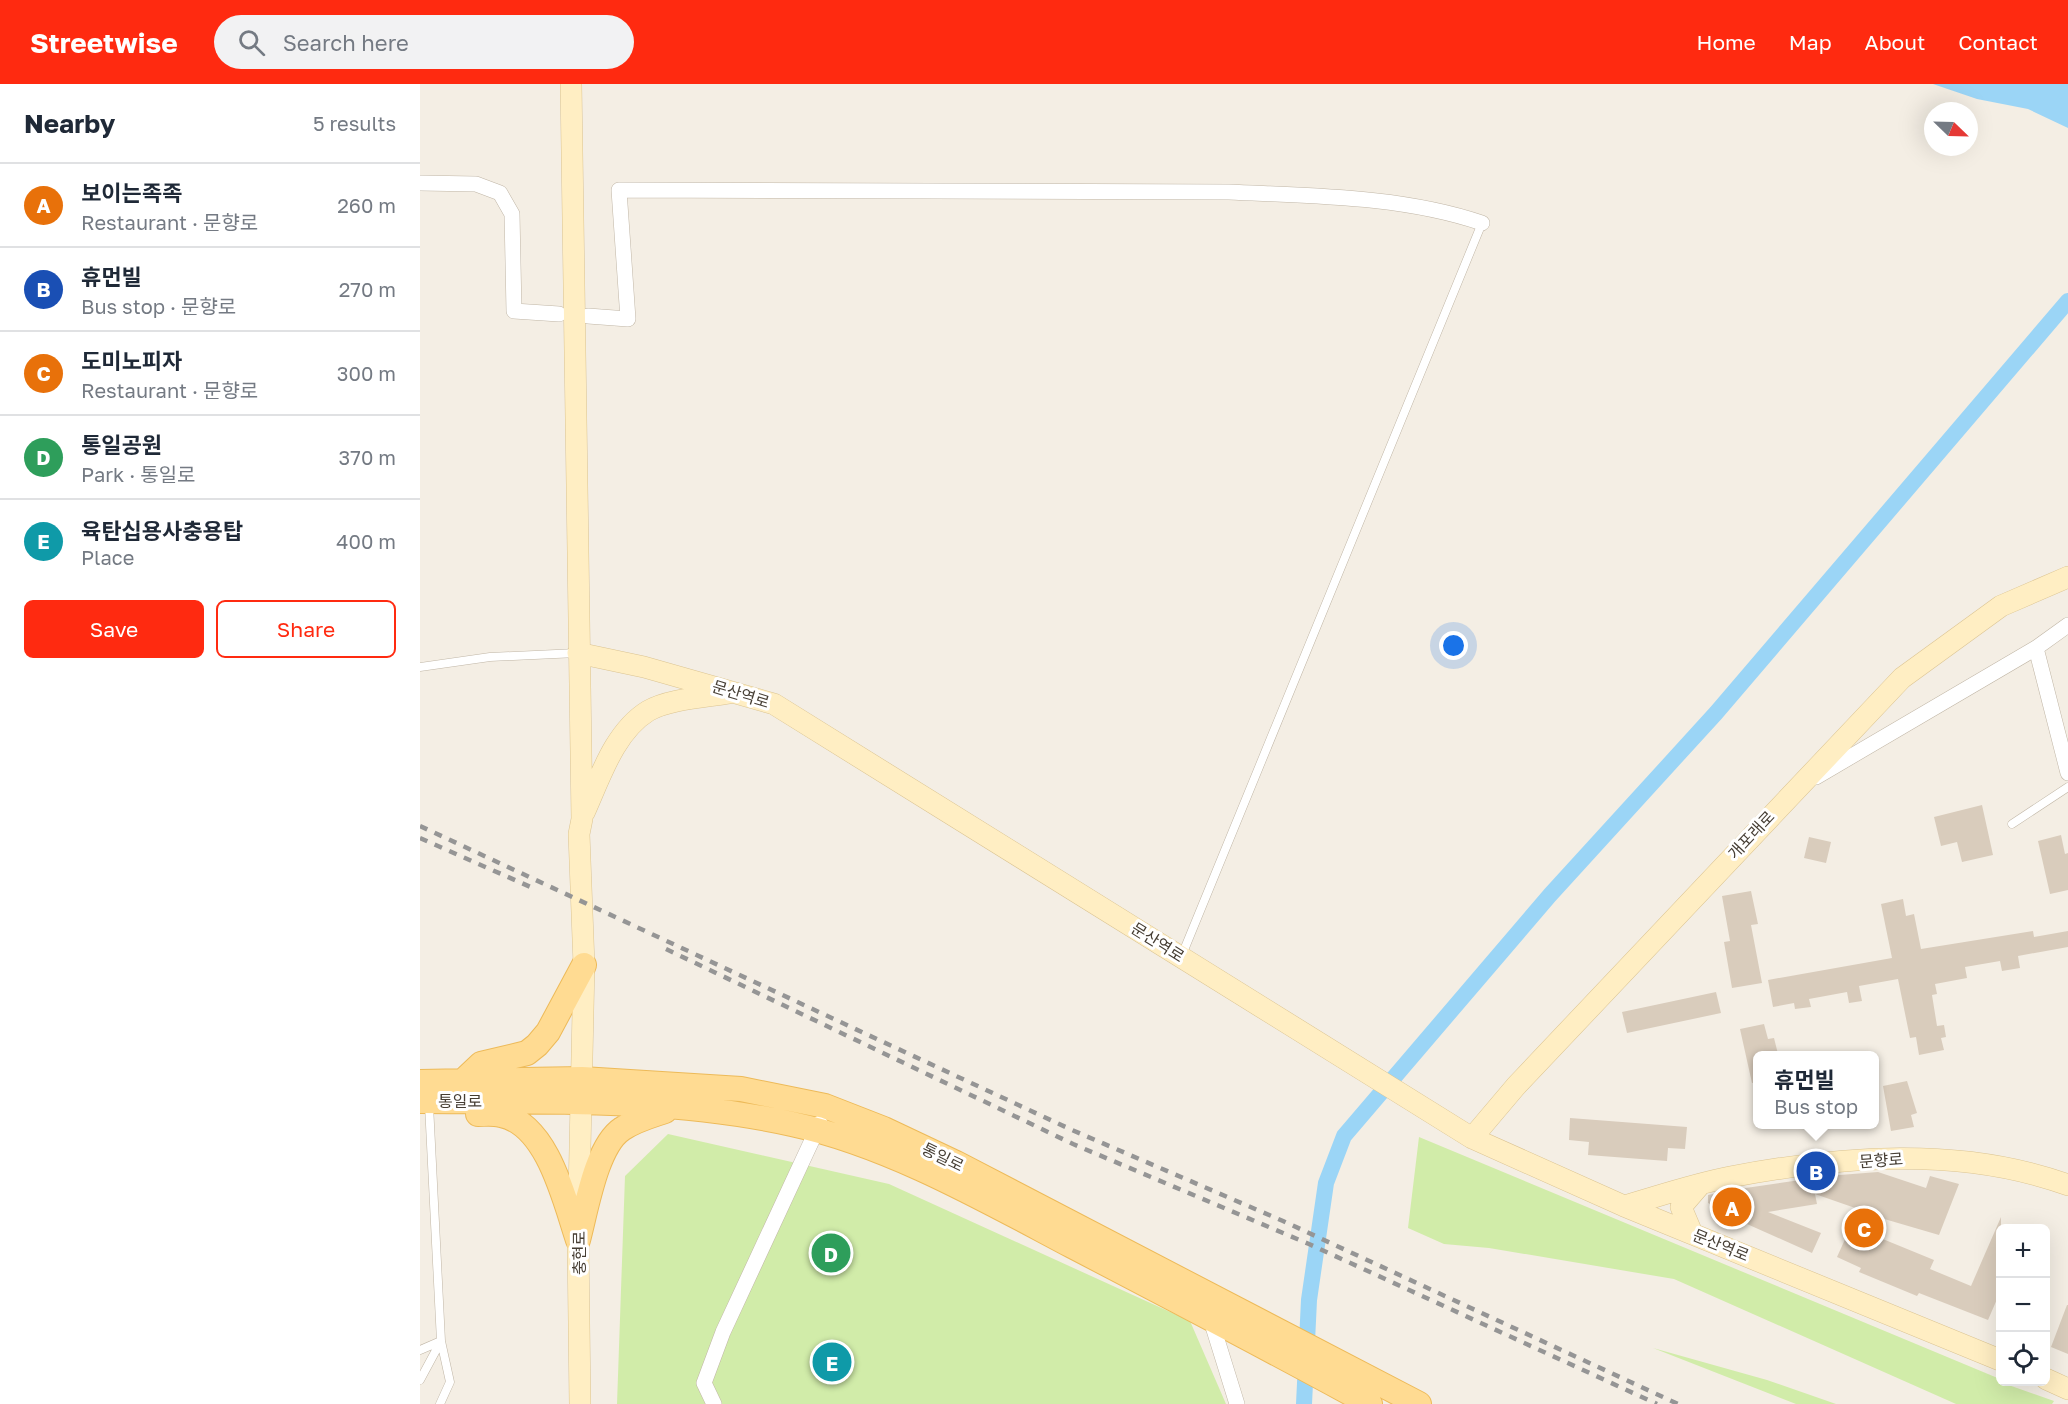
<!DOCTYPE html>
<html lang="en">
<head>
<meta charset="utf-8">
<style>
  body { margin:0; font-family:"Golos Text","Noto Sans KR",sans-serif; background:#f2f2f3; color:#1f2937 }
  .controls { position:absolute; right:18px; bottom:18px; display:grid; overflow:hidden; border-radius:9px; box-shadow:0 6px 24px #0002 }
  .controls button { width:54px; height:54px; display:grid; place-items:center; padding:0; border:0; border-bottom:2px solid #e0e1e3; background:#fff; color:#1f2937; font:30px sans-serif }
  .compass { position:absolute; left:1504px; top:18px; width:54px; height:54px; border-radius:50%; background:#fff; box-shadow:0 6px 24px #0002; rotate:113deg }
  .you { position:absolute; left:1034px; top:562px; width:21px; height:21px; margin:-15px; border:4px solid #fff; border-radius:50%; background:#1a73e8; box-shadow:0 0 0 9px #1a73e833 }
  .badge { display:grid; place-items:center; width:39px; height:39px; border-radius:50%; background:#ff2a10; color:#fff; font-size:20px; font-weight:700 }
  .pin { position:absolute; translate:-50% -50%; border:3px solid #fff; box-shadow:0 2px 6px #0006 }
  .popup { position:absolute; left:1333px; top:967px; width:126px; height:78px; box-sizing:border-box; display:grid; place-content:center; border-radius:9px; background:#fff; filter:drop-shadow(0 2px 4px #0005); font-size:20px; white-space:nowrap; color:#747a83 }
  .popup b { font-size:22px; color:#1f2937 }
  .popup::after { content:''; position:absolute; left:50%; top:100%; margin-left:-12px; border:12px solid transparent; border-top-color:#fff }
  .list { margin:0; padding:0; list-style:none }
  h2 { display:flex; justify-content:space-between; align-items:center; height:78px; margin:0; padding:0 24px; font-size:26px }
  h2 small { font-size:20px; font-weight:400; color:#747a83 }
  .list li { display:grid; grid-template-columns:39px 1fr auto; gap:18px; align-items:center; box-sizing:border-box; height:84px; padding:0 24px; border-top:2px solid #e0e1e3 }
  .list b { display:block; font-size:22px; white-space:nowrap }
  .list p { margin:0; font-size:20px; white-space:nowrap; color:#747a83 }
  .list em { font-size:20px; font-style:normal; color:#747a83 }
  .actions { display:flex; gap:12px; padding:18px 24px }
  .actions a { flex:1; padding:14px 0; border:2px solid #ff2a10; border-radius:9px; text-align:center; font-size:21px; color:#ff2a10 }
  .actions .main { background:#ff2a10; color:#fff }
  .icon { flex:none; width:33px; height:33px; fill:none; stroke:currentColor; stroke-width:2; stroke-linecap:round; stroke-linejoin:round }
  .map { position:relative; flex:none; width:1648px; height:1320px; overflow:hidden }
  header { display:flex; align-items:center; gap:36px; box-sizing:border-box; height:84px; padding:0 30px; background:#ff2a10; color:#fff }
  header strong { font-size:28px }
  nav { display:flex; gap:33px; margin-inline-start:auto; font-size:21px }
  .search { width:420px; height:54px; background:#f2f2f3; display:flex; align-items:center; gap:15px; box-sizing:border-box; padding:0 21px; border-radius:33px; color:#747a83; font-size:22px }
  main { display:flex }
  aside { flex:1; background:#fff }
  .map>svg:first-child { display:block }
</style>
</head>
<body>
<header>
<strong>Streetwise</strong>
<div class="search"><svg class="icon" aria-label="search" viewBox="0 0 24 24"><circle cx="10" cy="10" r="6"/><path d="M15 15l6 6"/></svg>Search here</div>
<nav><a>Home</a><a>Map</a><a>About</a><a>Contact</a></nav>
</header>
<main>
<aside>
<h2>Nearby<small>5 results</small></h2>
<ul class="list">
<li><span class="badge" style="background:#e8710a">A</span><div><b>보이는족족</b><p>Restaurant · 문향로</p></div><em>260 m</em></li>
<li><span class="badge" style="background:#1a4fb4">B</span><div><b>휴먼빌</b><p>Bus stop · 문향로</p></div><em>270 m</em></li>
<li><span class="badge" style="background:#e8710a">C</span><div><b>도미노피자</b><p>Restaurant · 문향로</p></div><em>300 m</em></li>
<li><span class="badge" style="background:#2e9e5b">D</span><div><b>통일공원</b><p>Park · 통일로</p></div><em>370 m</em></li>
<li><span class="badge" style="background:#0f9aa8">E</span><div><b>육탄십용사충용탑</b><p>Place</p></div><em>400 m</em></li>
</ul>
<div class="actions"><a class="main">Save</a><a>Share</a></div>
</aside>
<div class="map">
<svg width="1648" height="1320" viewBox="0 0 1648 1320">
  <rect width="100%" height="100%" fill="#f4eee4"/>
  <path fill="#d1eca9" d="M 248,1050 L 469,1100 L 770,1237 L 806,1320 L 197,1320 L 205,1092 Z
    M 999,1053 L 1580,1295 L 1580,1298 L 1634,1317 L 1632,1320 L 1536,1320 L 1254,1195 L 1069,1164 L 1024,1160 L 988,1144 Z
    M 1233,1264 L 1347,1296 L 1416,1320 L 1376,1320 Z"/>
  <path fill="#9bd5f6" d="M 1513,0 L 1648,0 L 1648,44 L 1608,25 L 1557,15 Z"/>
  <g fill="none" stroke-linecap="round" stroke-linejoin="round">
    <path stroke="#9bd5f6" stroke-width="16" d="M 884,1320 L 889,1216 L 906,1099 L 924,1052 L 1130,811 L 1296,629 L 1648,217"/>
  </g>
  <path fill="#d9ccbc" d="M 1562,721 L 1573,771 L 1542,778 L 1537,758 L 1521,762 L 1514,733 Z
    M 1641,751 L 1645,770 L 1648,769 L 1648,806 L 1630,810 L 1618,757 Z
    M 1389,753 L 1411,758 L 1406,779 L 1384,774 Z
    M 1331,807 L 1338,840 L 1331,841 L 1342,899 L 1312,904 L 1304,858 L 1310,857 L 1302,812 Z
    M 1483,815 L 1486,832 L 1494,830 L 1501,865 L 1613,847 L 1614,853 L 1648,847 L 1648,863 L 1598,872 L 1600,884 L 1582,887 L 1580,877 L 1545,883 L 1547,894 L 1515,900 L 1517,910 L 1512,911 L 1517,942 L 1524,941 L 1526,953 L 1521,954 L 1524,966 L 1499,971 L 1496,953 L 1490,954 L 1478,895 L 1439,902 L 1442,917 L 1429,919 L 1427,908 L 1389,915 L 1391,923 L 1375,925 L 1374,919 L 1353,923 L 1348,896 L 1472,874 L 1461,820 Z
    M 1296,908 L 1301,929 L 1207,949 L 1202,928 Z
    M 1344,940 L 1348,955 L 1354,954 L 1358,970 L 1338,972 L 1338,998 L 1332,999 L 1320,945 Z
    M 1487,997 L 1497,1029 L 1491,1031 L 1494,1043 L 1471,1047 L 1463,1002 Z
    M 1150,1034 L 1267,1043 L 1265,1065 L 1248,1064 L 1247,1077 L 1168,1071 L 1169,1058 L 1149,1056 Z
    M 1458,1088 L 1506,1104 L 1510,1092 L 1539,1100 L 1519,1151 L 1437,1127 L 1438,1125 L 1395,1110 L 1397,1120 L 1348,1128 L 1401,1149 L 1392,1169 L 1318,1136 L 1288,1119 L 1288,1111 L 1312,1106 L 1407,1092 Z
    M 1581,1133 L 1581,1206 L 1568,1236 L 1499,1209 L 1497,1212 L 1439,1188 L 1441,1184 L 1417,1173 L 1431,1142 L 1514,1176 L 1510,1185 L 1551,1202 Z
    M 1647,1221 L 1648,1221 L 1648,1270 L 1631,1263 Z"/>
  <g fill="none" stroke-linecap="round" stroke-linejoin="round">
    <defs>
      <path id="lane" d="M 0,583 L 70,573 L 157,569
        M 1592,740 L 1648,703
        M 762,871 L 1062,139
        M 0,1266 L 21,1257 L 30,1298 L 20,1320
        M 0,1296 L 21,1257 L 9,1021"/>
      <path id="street" d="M 0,99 L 56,100 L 80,109 L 92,130 L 94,227 L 139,230
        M 168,232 L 208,235 L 199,106 L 809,108 C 893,112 983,112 1062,139
        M 1616,564 L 1648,689
        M 1396,693 L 1616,564 L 1648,541
        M 790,1233 L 817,1320
        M 294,1320 L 284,1299 L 303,1248 L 400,1039"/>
      <path id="secondary" d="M 151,0 L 162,735 L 159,750 L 164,881 L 158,1156 L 160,1320
        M 158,569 L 224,583 L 354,620 L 1052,1054 L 1204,1122 L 1580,1276
        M 164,729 C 180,694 194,648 228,627 C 248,615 286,613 310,609
        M 1052,1054 L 1096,1002 L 1482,594 L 1581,522 L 1648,493
        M 1204,1122 C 1239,1112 1274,1100 1310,1093 C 1420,1072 1541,1062 1648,1101
        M 1272,1149 L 1261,1123 L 1280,1101
        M 1626,1295 L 1648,1305"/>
      <path id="primary" d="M 44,996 L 61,980 L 107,969 L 117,961 L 128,948 L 164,881
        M 0,998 L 162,995 L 321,1005 L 405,1022 L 464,1045 L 536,1079 L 999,1320
        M 0,1017 C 123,1018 250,1013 372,1040 C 469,1061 565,1116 652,1162 C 752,1214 851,1266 950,1320
        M 58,1030 C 65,1030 74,1029 81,1031 C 128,1040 145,1118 158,1156
        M 158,1156 C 166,1127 176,1062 202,1045 C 215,1036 230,1032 245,1027"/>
    </defs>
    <use href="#lane" stroke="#c0b6a6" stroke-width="9"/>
    <use href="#street" stroke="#c0b6a6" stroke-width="16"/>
    <use href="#secondary" stroke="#dbc492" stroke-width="22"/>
    <use href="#primary" stroke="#edba59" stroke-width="26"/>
    <use href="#lane" stroke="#fff" stroke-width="8"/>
    <use href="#street" stroke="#fff" stroke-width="15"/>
    <use href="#secondary" stroke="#ffeec3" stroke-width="21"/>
    <use href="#primary" stroke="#ffdb92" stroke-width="24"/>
    <path stroke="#959595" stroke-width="4.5" stroke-dasharray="8 8" stroke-linecap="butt" d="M 0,742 L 652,1046 L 863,1137 L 1258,1320
      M 0,754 L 115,805
      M 246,865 L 653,1060 L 889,1160 L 1237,1320"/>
  </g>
  <g text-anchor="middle" stroke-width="6" stroke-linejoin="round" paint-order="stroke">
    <g font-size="16" fill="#463e34" stroke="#fff">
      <text transform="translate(321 610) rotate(17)" y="6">문산역로</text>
      <text transform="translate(1331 751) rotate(-47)" y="6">개포래로</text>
      <text transform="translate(738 858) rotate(32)" y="6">문산역로</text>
      <text x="40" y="1023">통일로</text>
      <text transform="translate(523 1073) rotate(26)" y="6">통일로</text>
      <text transform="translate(1461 1076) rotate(-4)" y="6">문향로</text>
      <text transform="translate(1301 1161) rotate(22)" y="6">문산역로</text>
      <text transform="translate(159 1169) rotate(-90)" y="6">충현로</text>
    </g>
  </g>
</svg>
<div class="controls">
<button>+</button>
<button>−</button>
<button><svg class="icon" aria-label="locate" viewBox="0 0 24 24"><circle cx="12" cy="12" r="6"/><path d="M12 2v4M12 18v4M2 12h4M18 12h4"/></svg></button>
</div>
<svg class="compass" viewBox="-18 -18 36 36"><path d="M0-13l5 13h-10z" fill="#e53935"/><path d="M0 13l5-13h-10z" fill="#747a83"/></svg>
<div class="you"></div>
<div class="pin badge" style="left:1312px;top:1123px;background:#e8710a">A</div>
<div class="pin badge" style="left:1396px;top:1087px;background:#1a4fb4">B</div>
<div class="popup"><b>휴먼빌</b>Bus stop</div>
<div class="pin badge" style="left:1444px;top:1144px;background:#e8710a">C</div>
<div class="pin badge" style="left:411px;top:1169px;background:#2e9e5b">D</div>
<div class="pin badge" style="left:412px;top:1278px;background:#0f9aa8">E</div>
</div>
</main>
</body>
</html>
